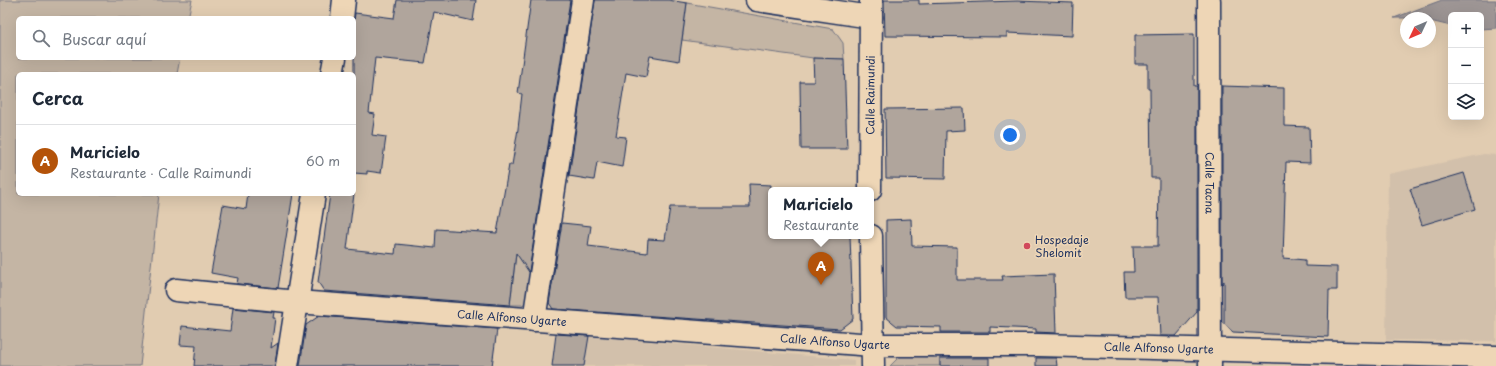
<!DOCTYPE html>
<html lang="es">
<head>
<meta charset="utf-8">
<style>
  body { margin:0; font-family:"Playpen Sans",sans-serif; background:#f6f6f7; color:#1f2937 }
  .controls { position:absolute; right:12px; top:12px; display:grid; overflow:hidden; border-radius:6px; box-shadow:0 4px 16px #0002 }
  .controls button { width:36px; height:36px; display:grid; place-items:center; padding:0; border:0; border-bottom:1px solid #e0e1e3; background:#fff; color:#1f2937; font:20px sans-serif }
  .compass { position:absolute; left:1400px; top:12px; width:36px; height:36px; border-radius:50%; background:#fff; box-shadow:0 4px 16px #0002; rotate:226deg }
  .you { position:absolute; left:1010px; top:135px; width:14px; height:14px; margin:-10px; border:3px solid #fff; border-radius:50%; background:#1a73e8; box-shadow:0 0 0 6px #1a73e833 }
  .badge { display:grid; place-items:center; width:26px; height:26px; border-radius:50%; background:#b45309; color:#fff; font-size:13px; font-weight:700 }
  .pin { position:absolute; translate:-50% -33px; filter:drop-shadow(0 1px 2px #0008) }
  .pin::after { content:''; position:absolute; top:21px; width:14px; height:12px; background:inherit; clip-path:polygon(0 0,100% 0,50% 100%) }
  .popup { position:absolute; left:768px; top:187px; width:106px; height:52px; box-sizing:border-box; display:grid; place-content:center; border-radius:6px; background:#fff; filter:drop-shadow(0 1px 3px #0005); font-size:13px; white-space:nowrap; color:#747a83 }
  .popup b { font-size:15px; color:#1f2937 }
  .popup::after { content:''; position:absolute; left:50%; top:100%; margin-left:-8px; border:8px solid transparent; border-top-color:#fff }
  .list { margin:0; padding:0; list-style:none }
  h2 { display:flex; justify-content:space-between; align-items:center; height:52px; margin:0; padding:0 16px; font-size:17px }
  h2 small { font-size:13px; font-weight:400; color:#747a83 }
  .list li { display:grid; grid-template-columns:26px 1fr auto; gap:12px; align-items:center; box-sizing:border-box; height:72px; padding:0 16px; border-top:1px solid #e0e1e3 }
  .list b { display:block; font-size:15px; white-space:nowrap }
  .list p { margin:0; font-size:13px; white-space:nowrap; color:#747a83 }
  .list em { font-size:13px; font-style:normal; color:#747a83 }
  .icon { flex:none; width:22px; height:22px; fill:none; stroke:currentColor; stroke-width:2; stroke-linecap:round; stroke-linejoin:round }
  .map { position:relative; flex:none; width:1496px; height:366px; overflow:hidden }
  .search { position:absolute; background:#fff; box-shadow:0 4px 16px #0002; left:16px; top:16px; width:340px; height:44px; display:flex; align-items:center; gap:10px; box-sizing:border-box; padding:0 14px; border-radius:6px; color:#747a83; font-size:15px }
  .panel { position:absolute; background:#fff; box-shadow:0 4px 16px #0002; left:16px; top:72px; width:340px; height:124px; border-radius:6px }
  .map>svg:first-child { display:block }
</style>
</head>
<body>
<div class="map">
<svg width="1496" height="366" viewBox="0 0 1496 366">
  <rect width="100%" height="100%" fill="#e1ccb1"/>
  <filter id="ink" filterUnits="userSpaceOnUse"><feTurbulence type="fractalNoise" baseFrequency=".025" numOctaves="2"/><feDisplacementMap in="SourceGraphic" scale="8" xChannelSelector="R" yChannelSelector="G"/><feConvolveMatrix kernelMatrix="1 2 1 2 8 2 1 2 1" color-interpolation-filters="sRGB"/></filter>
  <g filter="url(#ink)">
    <path fill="#d2c0ab" d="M 1484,154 L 1496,155 L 1496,341 L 1386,340 L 1388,174 Z
      M 589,336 L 854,360 L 854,366 L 584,366 Z"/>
    <path fill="#c4b5a4" stroke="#707281" d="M 0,0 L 192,0 L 188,18 L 18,18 L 18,58 L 180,58 L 177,74 L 18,74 L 18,194 L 159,194 L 140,366 L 0,366 Z
      M 687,3 L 833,29 L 843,43 L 844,59 L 813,58 L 682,40 Z
      M 516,254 L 536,256 L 530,301 L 522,305 L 510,305 Z
      M 900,356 L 940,357 L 940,366 L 890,366 Z"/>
    <path fill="#9e9695" stroke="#6a6d7f" d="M 1442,0 L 1496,0 L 1496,28 L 1481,29 L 1481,15 L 1451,15 L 1451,26 L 1430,21 L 1430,18 L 1394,18 Z"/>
    <path fill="#b0a59c" stroke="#1b2f5e" d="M 397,0 L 476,0 L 473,21 L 434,12 L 425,63 L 375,58 L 369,113 L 375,114 L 372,135 L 386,137 L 381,173 L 367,171 L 367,174 L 354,173 L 354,21 L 355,13 L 394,18 Z
      M 531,0 L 570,0 L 529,272 L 516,253 L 510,305 L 324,291 L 318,282 L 330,194 L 354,194 L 347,249 L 395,254 L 396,244 L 435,248 L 436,229 L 497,233 L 509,165 L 512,165 L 518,129 L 522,94 L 518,93 Z
      M 595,0 L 668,0 L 687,3 L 679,61 L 650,56 L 646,77 L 626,73 L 616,136 L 626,137 L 622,167 L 597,162 L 594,180 L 569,176 Z
      M 884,0 L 919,0 L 919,4 L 1017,1 L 1073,3 L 1072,36 L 1007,33 L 1007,37 L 885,36 Z
      M 1194,34 L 1194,86 L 1197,86 L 1197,312 L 1176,336 L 1160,336 L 1158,297 L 1125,297 L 1124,272 L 1134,272 L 1133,246 L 1158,246 L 1159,178 L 1151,178 L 1150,89 L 1148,89 L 1148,64 L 1135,64 L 1135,35 Z
      M 813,58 L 844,59 L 847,149 L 801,149 L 800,82 L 814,82 Z
      M 1222,86 L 1284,88 L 1284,126 L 1309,127 L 1310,163 L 1286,162 L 1283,258 L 1305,260 L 1305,266 L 1337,267 L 1337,290 L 1329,290 L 1328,337 L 1233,332 L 1224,324 L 1224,281 L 1222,284 Z
      M 964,108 L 965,130 L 946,131 L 945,179 L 886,178 L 885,109 Z
      M 1464,173 L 1475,209 L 1422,225 L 1410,189 Z
      M 749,184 L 771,185 L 771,236 L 850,236 L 853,319 L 840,329 L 553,309 L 549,303 L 562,223 L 591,226 L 588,246 L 647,253 L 648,239 L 665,240 L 670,207 L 750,207 Z
      M 248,194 L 293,194 L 278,288 L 237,284 L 238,278 L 211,273 L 223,205 L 246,209 Z
      M 911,219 L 912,246 L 957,247 L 957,280 L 1003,280 L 1002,276 L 1054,274 L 1056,333 L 1036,332 L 1036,329 L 990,327 L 990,332 L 941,332 L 941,327 L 897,326 L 886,317 L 886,220 Z
      M 233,308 L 274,312 L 273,318 L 275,318 L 271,348 L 278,343 L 275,366 L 194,366 L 196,346 L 180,345 L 182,326 L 230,331 Z
      M 319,316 L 497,329 L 492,366 L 300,366 L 306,325 Z
      M 556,334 L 589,336 L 584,366 L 552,366 Z
      M 940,358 L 989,358 L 989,366 L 940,366 Z
      M 1036,358 L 1056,358 L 1057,366 L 1036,366 Z"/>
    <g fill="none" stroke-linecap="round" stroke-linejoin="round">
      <defs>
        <g id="minor">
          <path d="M 757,0 L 871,17"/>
          <path id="s1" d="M 1209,0 L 1210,366"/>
          <path d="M 342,18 L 344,0"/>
          <path d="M 332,74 L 335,58"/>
          <path id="s2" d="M 870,190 L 871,0"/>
          <path d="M 871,236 L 873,366"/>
          <path id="s3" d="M 176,290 L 297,302 L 873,345 L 1038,345 L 1496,357"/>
          <path d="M 534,320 L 583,0"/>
          <path d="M 287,366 L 314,194"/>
        </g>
      </defs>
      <use href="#minor" stroke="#1b2f5e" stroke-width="25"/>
      <use href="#minor" stroke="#eed6b6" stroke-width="22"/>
    </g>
  </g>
  <circle fill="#d1495b" stroke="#eed6b6" stroke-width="1.5" cx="1027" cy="246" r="4"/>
  <g text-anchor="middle" stroke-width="3" stroke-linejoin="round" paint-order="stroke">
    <g font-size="11" fill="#1b2f5e" stroke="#eed6b6">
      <text dy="4" stroke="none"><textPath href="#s2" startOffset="95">Calle Raimundi</textPath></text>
      <text dy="4" stroke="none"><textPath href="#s1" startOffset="183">Calle Tacna</textPath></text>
      <text dy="4" stroke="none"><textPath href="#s3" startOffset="337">Calle Alfonso Ugarte</textPath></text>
      <text dy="4" stroke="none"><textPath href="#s3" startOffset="661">Calle Alfonso Ugarte</textPath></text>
      <text dy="4" stroke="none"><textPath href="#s3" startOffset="985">Calle Alfonso Ugarte</textPath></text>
    </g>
    <g font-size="11" fill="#1b2f5e" stroke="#eed6b6" text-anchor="start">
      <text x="1035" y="244">Hospedaje<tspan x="1035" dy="13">Shelomit</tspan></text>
    </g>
  </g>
</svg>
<div class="controls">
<button>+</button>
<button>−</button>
<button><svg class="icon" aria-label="layers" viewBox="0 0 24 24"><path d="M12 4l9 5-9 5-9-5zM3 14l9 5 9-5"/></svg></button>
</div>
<svg class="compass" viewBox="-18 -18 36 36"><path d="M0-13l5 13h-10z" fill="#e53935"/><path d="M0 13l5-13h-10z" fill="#747a83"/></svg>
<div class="you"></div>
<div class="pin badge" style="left:821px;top:285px">A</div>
<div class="popup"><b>Maricielo</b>Restaurante</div>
<div class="search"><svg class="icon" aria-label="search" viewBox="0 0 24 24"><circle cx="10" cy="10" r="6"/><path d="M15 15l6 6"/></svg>Buscar aquí</div>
<section class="panel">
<h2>Cerca<small></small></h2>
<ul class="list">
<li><span class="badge">A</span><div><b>Maricielo</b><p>Restaurante · Calle Raimundi</p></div><em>60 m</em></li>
</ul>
</section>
</div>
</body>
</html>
